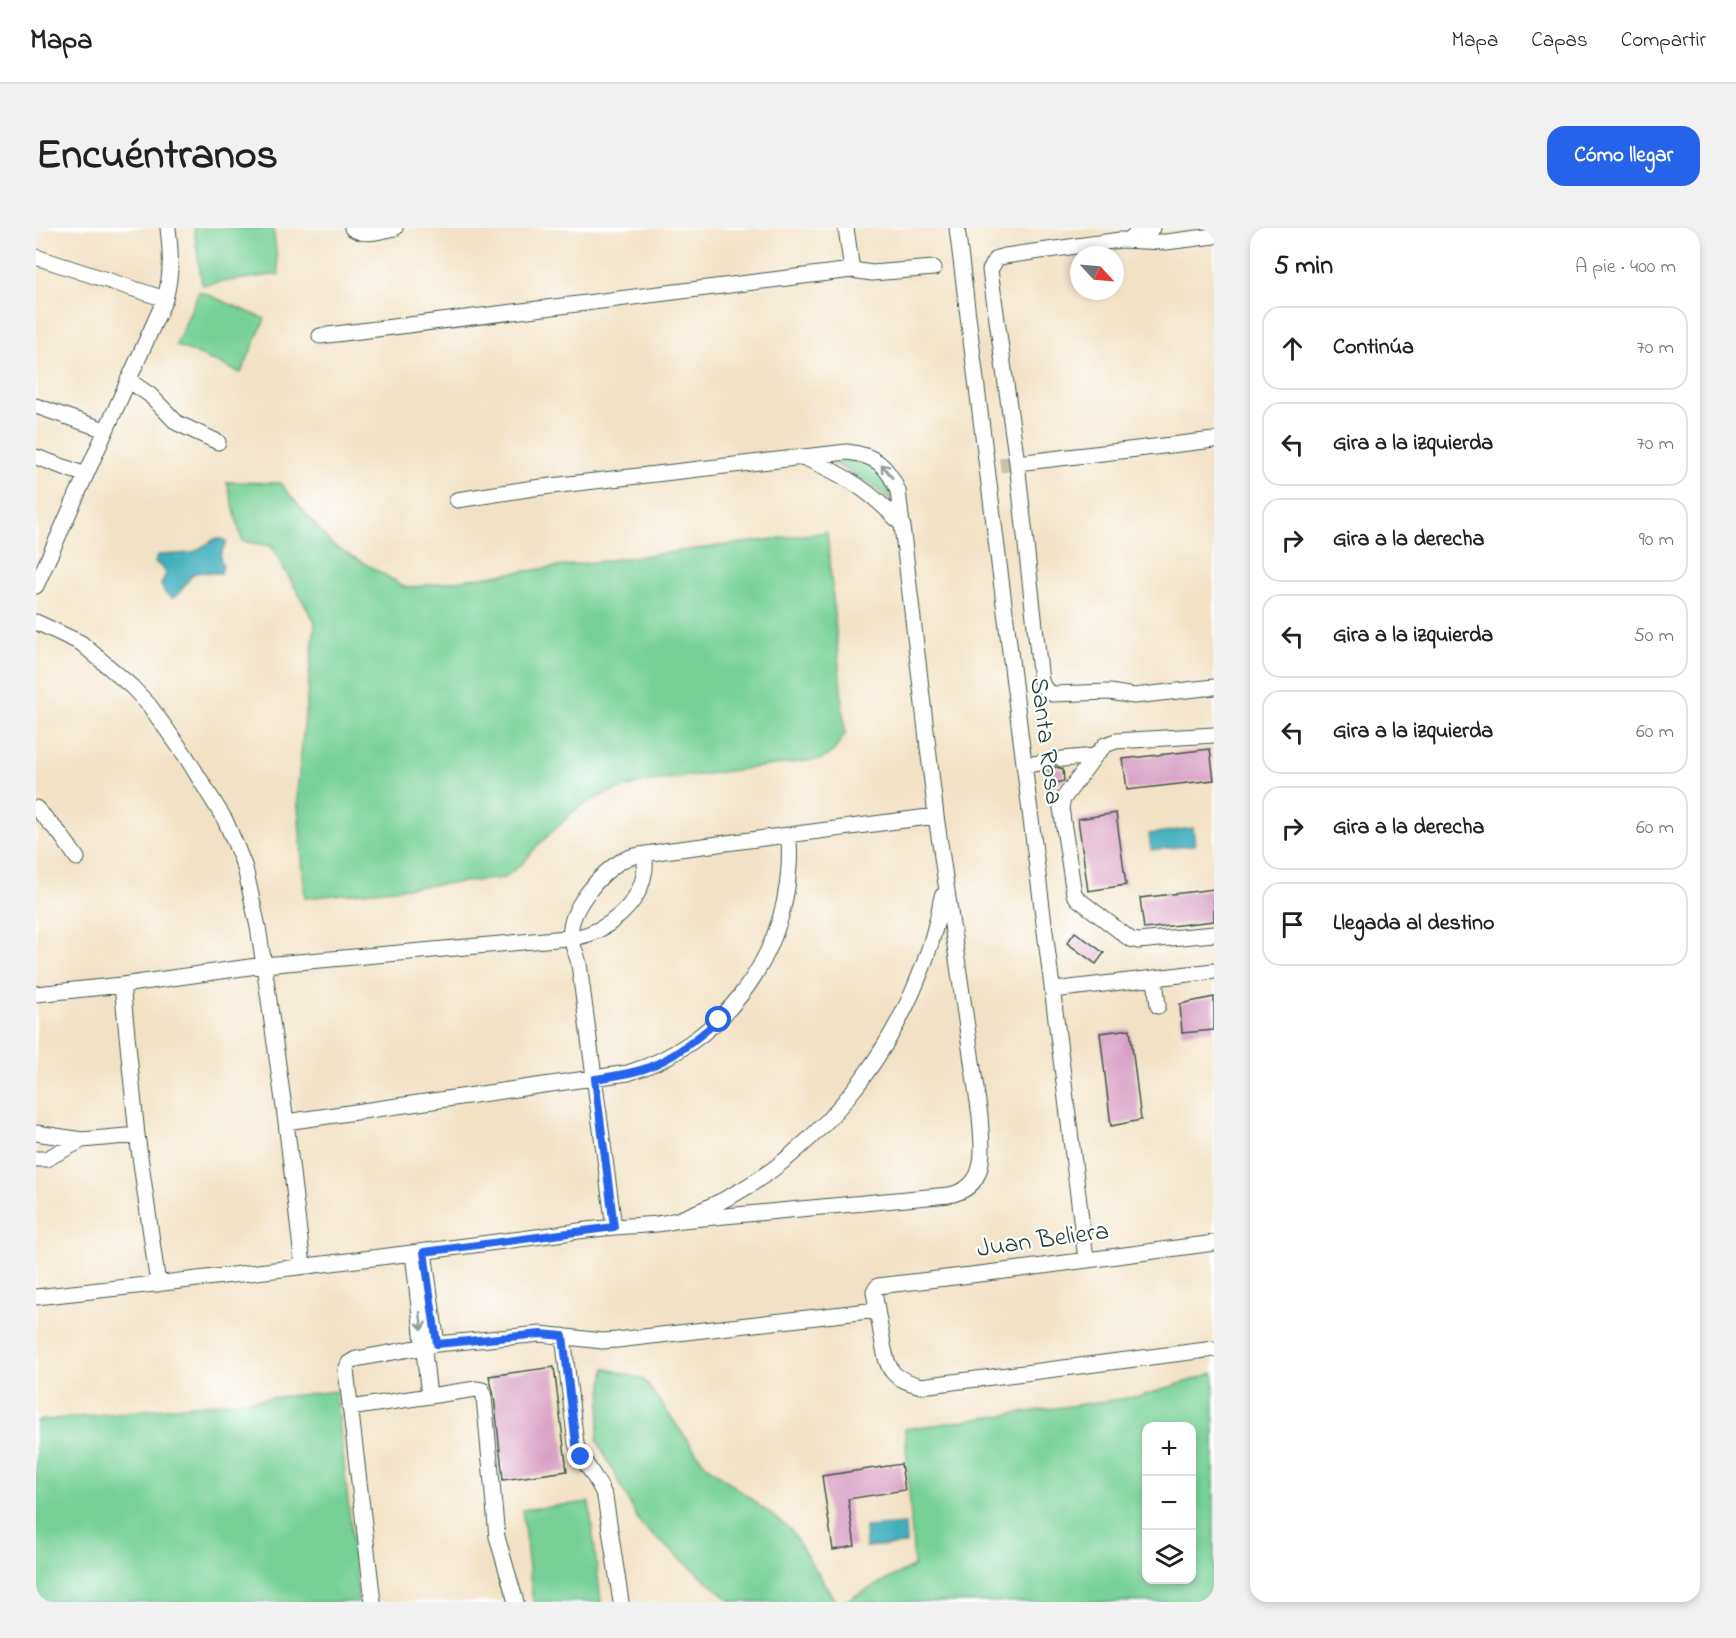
<!DOCTYPE html>
<html lang="es">
<meta charset="utf-8">
<style>
:root{--surface:#fff;--page:#f2f2f2;--text:#202124;--muted:#757577;--line:#e0e0e0;--accent:#2563eb}
body{margin:0;font-family:"Indie Flower",sans-serif;background:var(--page);color:var(--text)}
.controls{position:absolute;right:18px;bottom:18px;display:grid;overflow:hidden;border-radius:12px;box-shadow:0 3px 9px #0003}
.controls button{width:54px;height:54px;display:grid;place-items:center;padding:0;border:0;border-bottom:2px solid var(--line);background:var(--surface);color:var(--text);font:30px sans-serif}
.compass{position:absolute;left:1034px;top:18px;width:54px;height:54px;border-radius:50%;background:var(--surface);box-shadow:0 3px 9px #0003;rotate:116deg}
.stop{position:absolute;width:18px;height:18px;margin:-14px;border:4px solid #2563eb;border-radius:50%;background:#fff}
.stop.end{background:#2563eb;border-color:#fff;box-shadow:0 2px 6px #0008}
.list{margin:0;padding:0;list-style:none}
h2{display:flex;justify-content:space-between;align-items:center;height:78px;margin:0;padding:0 24px;font-size:26px}
h2 small{font-size:20px;font-weight:400;color:var(--muted)}
.list li{display:grid;grid-template-columns:39px 1fr auto;gap:18px;align-items:center;box-sizing:border-box;height:84px;margin:0 12px 12px;padding:0 12px;border:2px solid var(--line);border-radius:18px}
.list b{display:block;font-size:22px;white-space:nowrap}
.list em{font-size:20px;font-style:normal;color:var(--muted)}
.icon{flex:none;width:33px;height:33px;fill:none;stroke:currentColor;stroke-width:2;stroke-linecap:round;stroke-linejoin:round}
.map{position:relative;flex:none;width:1178px;height:1374px;overflow:hidden;border-radius:18px}
header{display:flex;align-items:center;gap:36px;box-sizing:border-box;height:84px;padding:0 30px;background:var(--surface);border-bottom:2px solid var(--line)}
header strong{font-size:28px}
nav{display:flex;gap:33px;margin-inline-start:auto;font-size:21px}
.intro{display:flex;align-items:center;justify-content:space-between;box-sizing:border-box;height:144px;padding:0 36px}
h1{margin:0;font-size:42px}
.button{padding:15px 27px;border-radius:18px;background:var(--accent);color:#fff;font-size:21px;font-weight:700}
main{display:flex;gap:36px;padding:0 36px}
aside{flex:1;background:var(--surface);border-radius:18px;box-shadow:0 3px 9px #0003}
.map>svg:first-child{display:block}
.green{fill:#76d097;stroke:#4a8666;stroke-width:1.5;fill-rule:evenodd}
.water{fill:#40afbd;stroke:#307678;stroke-width:1.5}
.building{fill:#d89fc3}
.lines{fill:none;stroke-linecap:round;stroke-linejoin:round}
.minor-tunnel{stroke:#c8c1a8;stroke-width:15;stroke-dasharray:15 8;stroke-linecap:butt}
.minor-casing{stroke:#3f564a;stroke-width:17}
.minor{stroke:#fff;stroke-width:15}
.oneway{stroke:#8f9e9a}
.route{stroke:#2563eb;stroke-width:8}
.labels{text-anchor:middle;dominant-baseline:central;stroke-width:4.5;stroke-linejoin:round;paint-order:stroke}
.street-label{font-size:26px;fill:#1f3d34;stroke:#fff}
</style>
<header>
<strong>Mapa</strong>
<nav><a>Mapa</a><a>Capas</a><a>Compartir</a></nav>
</header>
<div class="intro"><h1>Encuéntranos</h1><a class="button">Cómo llegar</a></div>
<main>
<div class="map">
<svg width="1178" height="1374" viewBox="0 0 1178 1374">
<rect width="100%" height="100%" fill="#fff"/>
<filter id="ink" filterUnits="userSpaceOnUse"><feTurbulence type="fractalNoise" baseFrequency=".0167" numOctaves="2"/><feDisplacementMap in="SourceGraphic" scale="12" xChannelSelector="R" yChannelSelector="G"/><feConvolveMatrix kernelMatrix="1 2 1 2 8 2 1 2 1" color-interpolation-filters="sRGB"/></filter>
<filter id="wash" filterUnits="userSpaceOnUse"><feTurbulence type="fractalNoise" baseFrequency=".008" numOctaves="4" result="noise"/><feDisplacementMap in="SourceGraphic" scale="24" xChannelSelector="R" yChannelSelector="G"/><feGaussianBlur stdDeviation="1.35" result="paint"/><feColorMatrix in="noise" values="0 0 0 0 0 0 0 0 0 0 0 0 0 0 0 0 0 1.4 0 .05"/><feComposite in="paint" operator="in"/></filter>
<g filter="url(#wash)">
<rect width="100%" height="100%" fill="#f2e2c5"/>
<path class="green" d="M158,0H237L243,46L166,57Z
M163,63L229,91L205,145L140,117Z
M817,232C847,238 848,248 856,274C837,257 817,244 794,234Z
M191,254L244,255L295,316L371,360L466,346L791,304L809,505C803,517 798,525 786,531L609,554L571,565L543,579L500,619L488,634L468,650L269,670L261,564L279,394L235,318L206,313Z
M569,1140L608,1152L668,1235L754,1301L800,1374H696L605,1297L561,1212Z
M1178,1145V1374H807L878,1338L869,1201L1105,1168ZM1110,1198H1156V1352H1110Z
M300,1163L323,1374H0V1193Z
M553,1274L565,1374H497L486,1282Z"/>
<path class="water" d="M179,311H186L191,314C186,324 181,327 187,338L185,345C177,346 168,343 160,345C149,350 148,365 136,370L129,365L125,357L130,345L126,339L119,335L121,327L156,325Z
M1157,600L1159,617L1115,622L1113,606Z
M869,1296L870,1316L830,1319L829,1299Z"/>
<g id="blocks">
<path class="building" d="M1174,521L1178,552L1091,562L1087,531Z
M1020,539L1027,541L1028,553L1015,556L1013,544Z
M1080,585L1090,657L1052,663L1042,591Z
M1178,661V693L1108,701L1104,670Z
M1039,704L1068,725L1060,736L1031,715Z
M1178,769V802L1146,805L1144,776Z
M1094,801L1105,892L1075,898L1064,805Z
M518,1139L531,1243L467,1252L458,1168L453,1148Z
M865,1236L869,1262L812,1271L819,1318L797,1322L786,1248Z"/>
</g>
</g>
<g filter="url(#ink)">
<use href="#blocks" fill-opacity="0" stroke="#3f564a" stroke-width="1.5"/>
<g class="lines">
<path class="minor-tunnel" d="M964,237L981,235"/>
<g class="minor-casing">
<path id="minor" d="M316,0C329,9 344,3 359,0
M810,0L816,42
M921,0L1050,1031
M1178,8L1130,14L1084,12L969,28L961,30L954,42L981,235L1005,453L1009,461L1016,466L1074,464L1098,468L1178,459
M1093,12L1101,4L1116,0
M0,29L129,71
M284,108L816,42L836,45L898,40
M92,152L114,167L141,195L182,214
M0,178L69,202
M0,229L50,247
M769,230C811,248 836,264 867,298
M981,235L1178,212
M421,272L498,260L811,224C839,227 851,237 862,263L900,588L944,888C946,920 954,959 913,967L636,993
M0,358L129,71C136,45 135,26 132,0
M0,394L45,415L96,459L113,477L149,527L189,592L199,615L209,640L222,699L228,737L250,894L267,1038
M1059,528L1027,571L1025,580L1038,666L1042,671L1094,711L1102,713L1178,706
M1026,531L1059,528L1069,517L1080,513L1178,507
M988,537L1012,534
M0,580L25,607L41,630
M1119,751L1122,778
M86,757L101,907L122,1056
M1017,762L1178,743
M0,766L86,757L228,737L542,709C571,703 603,677 608,646C610,640 609,633 609,627
M250,894L592,845C682,818 748,734 753,639C754,628 753,617 753,607
M0,905L46,912L101,907
M0,931H10L46,912
M578,999L543,736C541,726 536,718 535,709C531,683 565,644 587,632C598,626 615,626 628,623L900,588
M388,1024L401,1116
M377,1025L393,1168
M0,1069C159,1052 318,1033 476,1012C510,1008 544,1002 578,999C597,997 620,998 638,993C648,990 659,985 668,981C789,930 885,795 906,668
M841,1082C843,1093 845,1104 847,1116C852,1144 856,1150 885,1158L1178,1121
M527,1108L540,1216C547,1236 562,1250 569,1269L585,1374
M314,1180L440,1161L446,1162L448,1169L461,1309L480,1374
M337,1374L310,1142L313,1135L320,1131L401,1116L505,1106L566,1113L581,1112L841,1082L838,1063L842,1058L977,1042L1178,1015"/>
</g>
<use href="#minor" class="minor"/>
</g>
<defs><path id="oneway-shaft" d="M-6 0H5M1.5-3L5.5 0L1.5 3" fill="none" stroke-width="1.6" stroke-linecap="round" stroke-linejoin="round" transform="scale(1.5)"/></defs>
<g class="oneway">
<use href="#oneway-shaft" transform="translate(851 243) rotate(-129)"/>
<use href="#oneway-shaft" transform="translate(385 1093) rotate(83)"/>
</g>
</g>
<g class="lines" filter="url(#ink)">
<path class="route" d="M545,1229L540,1216L527,1108L505,1106L401,1116L388,1024L578,999L559,851C577,848 596,846 613,839C640,829 661,810 683,792"/>
</g>
<g class="labels">
<g class="street-label">
<text transform="translate(1009 513) rotate(83)">Santa Rosa</text>
<text transform="translate(1007 1013) rotate(-8)">Juan Beliera</text>
</g>
</g>
</svg>
<div class="controls">
<button>+</button>
<button>−</button>
<button><svg class="icon" aria-label="layers" viewBox="0 0 24 24"><path d="M12 4l9 5-9 5-9-5zM3 14l9 5 9-5"/></svg></button>
</div>
<svg class="compass" viewBox="-18 -18 36 36"><path d="M0-13l5 13h-10z" fill="#e53935"/><path d="M0 13l5-13h-10z" fill="#757577"/></svg>
<div class="stop" style="left:683px;top:792px"></div>
<div class="stop end" style="left:545px;top:1229px"></div>
</div>
<aside>
<h2>5 min<small>A pie · 400 m</small></h2>
<ul class="list">
<li><svg class="icon" aria-label="ahead" viewBox="0 0 24 24"><path d="M12 20V5M6 11l6-6 6 6"/></svg><div><b>Continúa</b></div><em>70 m</em></li>
<li><svg class="icon" aria-label="left" viewBox="0 0 24 24"><path d="M17 20v-9H6M10 6l-5 5 5 5"/></svg><div><b>Gira a la izquierda</b></div><em>70 m</em></li>
<li><svg class="icon" aria-label="right" viewBox="0 0 24 24"><path d="M7 20v-9h11M14 6l5 5-5 5"/></svg><div><b>Gira a la derecha</b></div><em>90 m</em></li>
<li><svg class="icon" aria-label="left" viewBox="0 0 24 24"><path d="M17 20v-9H6M10 6l-5 5 5 5"/></svg><div><b>Gira a la izquierda</b></div><em>50 m</em></li>
<li><svg class="icon" aria-label="left" viewBox="0 0 24 24"><path d="M17 20v-9H6M10 6l-5 5 5 5"/></svg><div><b>Gira a la izquierda</b></div><em>60 m</em></li>
<li><svg class="icon" aria-label="right" viewBox="0 0 24 24"><path d="M7 20v-9h11M14 6l5 5-5 5"/></svg><div><b>Gira a la derecha</b></div><em>60 m</em></li>
<li><svg class="icon" aria-label="arrive" viewBox="0 0 24 24"><path d="M6 21V4h12l-3 4 3 4H6"/></svg><div><b>Llegada al destino</b></div></li>
</ul>
</aside>
</main>
